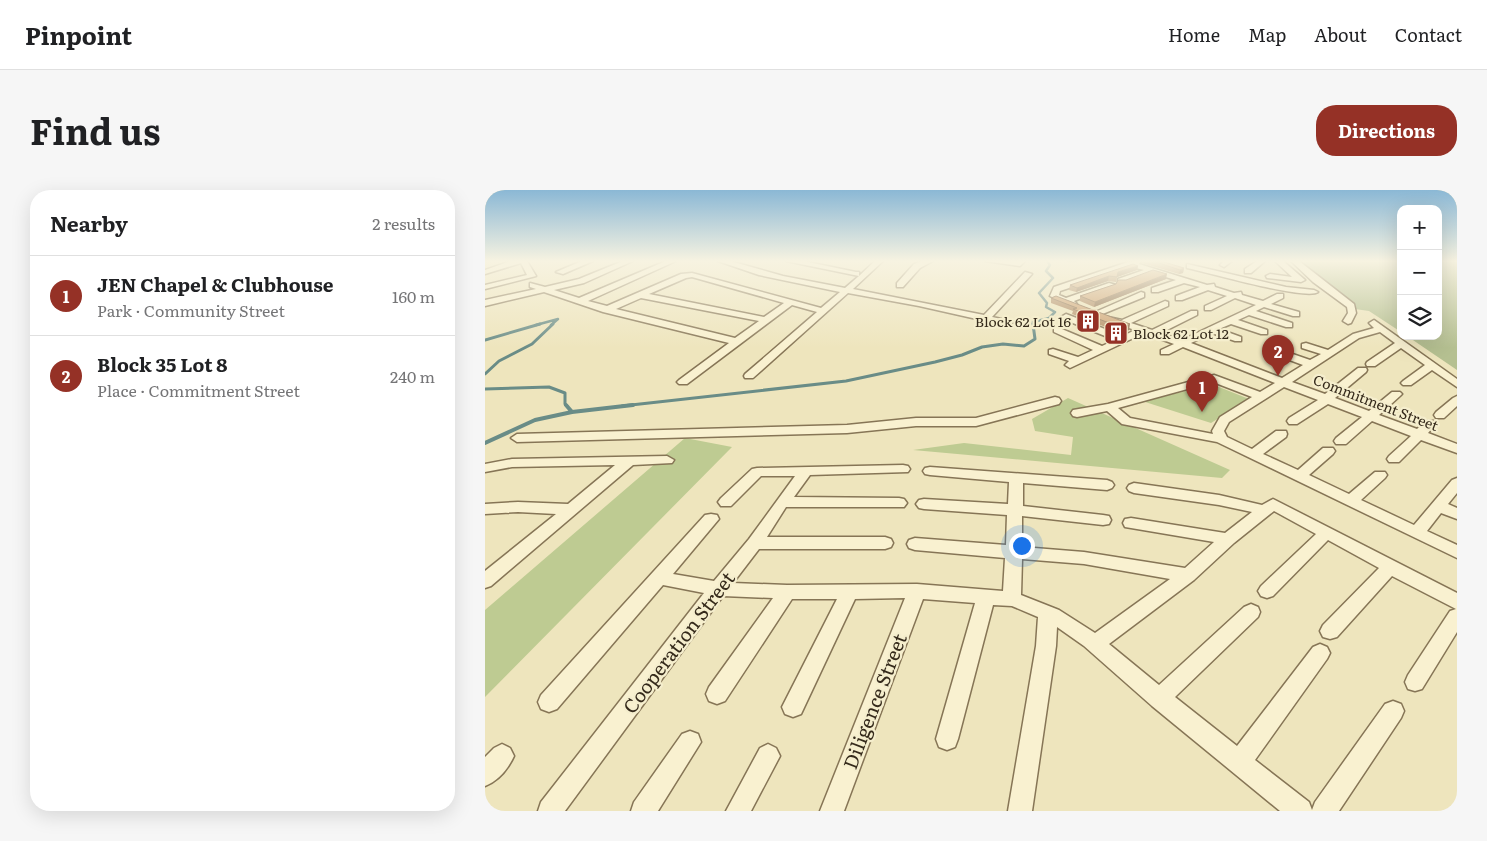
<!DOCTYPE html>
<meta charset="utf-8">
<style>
:root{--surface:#fff;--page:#f6f6f6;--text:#202124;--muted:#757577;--line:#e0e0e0;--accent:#953126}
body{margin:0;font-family:Literata,serif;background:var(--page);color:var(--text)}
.controls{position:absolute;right:15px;top:15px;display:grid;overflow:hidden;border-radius:10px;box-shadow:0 5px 20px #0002}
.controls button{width:45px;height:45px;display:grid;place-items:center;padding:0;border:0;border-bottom:1px solid var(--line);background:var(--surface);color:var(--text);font:25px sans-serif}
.you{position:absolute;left:536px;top:355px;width:18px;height:18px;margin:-12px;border:4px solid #fff;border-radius:50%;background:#1a73e8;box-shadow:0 0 0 8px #1a73e833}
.badge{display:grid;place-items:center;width:32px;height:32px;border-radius:50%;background:var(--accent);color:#fff;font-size:16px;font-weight:700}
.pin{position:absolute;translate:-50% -41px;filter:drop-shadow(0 1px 2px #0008)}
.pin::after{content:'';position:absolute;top:26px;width:18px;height:15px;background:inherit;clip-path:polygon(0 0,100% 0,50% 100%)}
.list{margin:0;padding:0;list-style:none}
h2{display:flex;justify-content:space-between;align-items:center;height:65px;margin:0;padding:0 20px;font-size:21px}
h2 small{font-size:16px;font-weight:400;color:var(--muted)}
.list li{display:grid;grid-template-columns:32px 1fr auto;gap:15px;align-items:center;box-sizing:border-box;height:80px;padding:0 20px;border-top:1px solid var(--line)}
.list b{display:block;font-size:19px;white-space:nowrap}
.list p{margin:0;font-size:16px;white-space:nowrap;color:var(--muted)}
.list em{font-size:16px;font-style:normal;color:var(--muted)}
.icon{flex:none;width:28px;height:28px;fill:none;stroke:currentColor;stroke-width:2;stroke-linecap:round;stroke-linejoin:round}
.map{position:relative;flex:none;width:972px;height:621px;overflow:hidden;border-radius:20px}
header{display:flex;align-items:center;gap:30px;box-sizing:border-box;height:70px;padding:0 25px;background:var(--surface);border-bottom:1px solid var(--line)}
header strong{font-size:24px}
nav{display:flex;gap:28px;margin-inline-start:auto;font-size:18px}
.intro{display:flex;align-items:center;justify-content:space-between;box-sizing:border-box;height:120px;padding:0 30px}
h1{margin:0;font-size:35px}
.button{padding:12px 22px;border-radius:20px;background:var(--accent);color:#fff;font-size:18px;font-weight:700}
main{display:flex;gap:30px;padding:0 30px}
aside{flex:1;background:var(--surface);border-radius:20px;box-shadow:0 5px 20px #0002}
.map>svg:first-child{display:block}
.green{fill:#becb92}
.cemetery{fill:#b5c091}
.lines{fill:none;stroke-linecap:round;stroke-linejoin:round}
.stream-far2{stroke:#698c87;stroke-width:2.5}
.stream-far1{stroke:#698c87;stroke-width:3}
.stream{stroke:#698c87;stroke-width:4}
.minor-casing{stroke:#867556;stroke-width:3}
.minor{fill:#f9f1d0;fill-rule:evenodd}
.wall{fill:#b08b63}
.shaded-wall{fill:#907150}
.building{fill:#cda273;stroke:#907150}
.labels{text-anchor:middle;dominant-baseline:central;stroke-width:4.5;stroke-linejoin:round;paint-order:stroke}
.far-poi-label{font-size:14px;fill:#352a1b;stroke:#f5eecd;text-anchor:end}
.far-street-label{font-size:14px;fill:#352a1b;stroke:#f5eecd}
.near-street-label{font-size:19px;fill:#352a1b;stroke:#f5eecd}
</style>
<header>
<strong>Pinpoint</strong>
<nav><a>Home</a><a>Map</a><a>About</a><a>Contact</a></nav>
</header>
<div class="intro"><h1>Find us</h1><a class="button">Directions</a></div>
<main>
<aside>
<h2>Nearby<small>2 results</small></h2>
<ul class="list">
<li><span class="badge">1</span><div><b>JEN Chapel &amp; Clubhouse</b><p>Park · Community Street</p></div><em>160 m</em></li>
<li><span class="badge">2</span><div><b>Block 35 Lot 8</b><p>Place · Commitment Street</p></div><em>240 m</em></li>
</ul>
</aside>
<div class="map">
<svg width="972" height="621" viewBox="0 0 972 621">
<rect width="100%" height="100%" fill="#eee5bd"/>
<path class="green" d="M729,195L764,209L726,233L657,211Z
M583,208L745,280L737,288L428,260L479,253L586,265L588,247L550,241L547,229Z
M200,248L247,257L0,507V420Z"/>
<path class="cemetery" d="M811,71H916V142L884,121L863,118Z
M953,71H972V180L922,146H953Z"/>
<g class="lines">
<path class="stream-far2" d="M583,71H591
M51,135L73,129L66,135
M548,135V132L564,128L570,122L561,117L562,113L554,103L568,88L561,81L565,75L562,71"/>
<path class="stream-far1" d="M0,150L55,134
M0,184L14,171L47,154L68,134
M0,199L64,197L80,203V214L82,216
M137,216L361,191L450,172L477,165L497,157L518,154L539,156L550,149L548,134"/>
<path class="stream" d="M81,215L87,222
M0,253L50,230L87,222L148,215"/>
<g class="minor-casing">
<path id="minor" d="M26,71H42L51,86L0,99V95L42,85L36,73L0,84V80Z
M97,71H108L78,84L71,82Z
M138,71H148L99,93L69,100L94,108L181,71H191L103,111L122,116L196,84L207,83L336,118L355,102L274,85L233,71H245L298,86L360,98L374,86L301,71H318L371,82H374V86L390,71H398L368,99L499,125L540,82L547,84L507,127L526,131L528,133L523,136L434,116L363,103L268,188H260L259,186L260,184L332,122L307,115L202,194H194L192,192L194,190L244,153L118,122L59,102L0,116V110L51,99L45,97V93L60,97L94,89ZM207,87L299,113L279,127L164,104L201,88ZM156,108L274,131L250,148L131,119Z
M437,71H448L435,78L418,97H412V93L429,74Z
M500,71H540L535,76Z
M656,71L654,74L722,95L729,94L730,97L749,103L756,102L757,105L778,111L792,104H798V108L786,114L814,122V126H808L779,117L771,121L807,133V137H801L764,125L753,130L782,140V144H776L746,134L734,139L756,147V151H750L727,143L706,153L797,188L818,175L791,165L790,163L791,161H799L825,170L836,164L817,158V154L821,153L843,160L868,144L889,138L884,133L889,130L972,189V197L947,180L926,195H918L916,193L918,191L940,175L916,158L890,176H882L881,174L882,172L910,153L895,142L874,148L807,192L840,204L873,178H881L882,180L881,182L850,208L884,221L907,202H915L917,204L915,206L894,225L932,239L941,231H949L951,234L943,243L972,254V263L936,250L914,272H904L902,269L904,266L926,246L887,231L861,254H851L849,251L851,248L877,227L843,214L812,234H804L802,231L804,228L833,210L799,197L744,232L739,241L742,247L767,259L791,241H801L802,244L801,247L778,264L813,280L838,258H848L850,261L848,264L824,285L864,304L890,282H900L902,285L900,288L876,310L929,335L967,290L972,288V303L963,314L972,318V329L956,323L942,341L972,355V368L732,252L637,234L622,221L592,227L588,226L586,223L588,220L623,214L729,185L775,202L790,193L698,157L684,164H676V160L689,154L659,143L585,178L580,175L584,171L564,164V160L568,159L593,167L608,160L569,142V138L572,137L617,156L630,150L578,129L576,127L581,124L638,146L650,140L623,131V127L637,130L680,111L683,112V116L646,133L667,140L706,121H712V125L676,143L697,150L771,115L750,108L726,120H720V116L742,106L723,100L697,110H691V106L715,97L699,93L673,102H667V98L691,90L667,83L639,93H633V89L659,80L647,77L575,101L574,105L581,108L624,93L631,95L589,111L592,114L591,116H585L565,106L569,97L643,72ZM728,192L767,207L735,227L727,241L728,244L645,228L633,218Z
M739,71H747L739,77L735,75Z
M772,71H780L766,83H760V79Z
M790,71H798L820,90L816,92L782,88L781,86L785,84L807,87Z
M806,71H814L869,114L871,123L866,133L863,134L858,131L863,123L862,117L828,92Z
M702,74L801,97L829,100L833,102C822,111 722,82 702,78Z
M656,102L659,103V107L615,125L612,126L608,123Z
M972,206V216L959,228H951L949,225L951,222L968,208Z
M570,207L574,208L576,211L574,214L491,236H431L362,243L32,252L26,248L32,244L362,235L431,228H491Z
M182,266L189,270L187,273L148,275L6,396L0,398V381L71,324L33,322L0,324V314L33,312L83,314L130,275L27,277L0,282V274L27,269Z
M418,275L423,276L425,279L423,282L325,285L309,307L414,308L419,309L422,313L419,317H301L282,347H400L406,349L408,353L406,357L400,359H274L248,393L302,395L432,394L518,401L520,368L430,360L424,358L422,354L424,350L430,348L521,355L522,325L439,319L434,318L431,314L434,310L439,309L523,314L524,292L445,285L440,284L438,281L440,278L445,277L622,290L627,292L629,295L627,298L622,300L538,293V316L618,325L624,326L626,330L624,334L618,335L537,326V357L599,362L700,378L729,352L646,338L640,337L638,333L640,329L646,328L740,343L767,322L734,315L649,303L644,301L642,298L644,295L649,293L734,305L777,315L788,309L972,403V442L937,499L930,501L923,499L920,492L923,485L965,421L971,419L907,386L852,447L845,449L838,447L835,441L838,435L894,378L843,350L788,406L782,408L776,406L773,401L776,396L831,344L789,321L749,353L709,390L624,454L674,495L759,417L766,414L773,417L775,422L773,427L690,507L752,556L828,457L835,454L842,457L845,463L842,469L770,570L824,612L827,620L830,612L900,514L908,511L916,514L919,521L916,528L854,621H795L667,516L599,456L572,437L571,456L547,621H523L551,456L553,427L527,416L508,415L473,549L470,557L462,560L454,557L451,549L490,413L438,409L359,621H335L420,408L370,409L316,524L308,527L300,524L297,517L352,409H307L240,511L232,514L224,511L221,504L224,497L288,408L238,406L80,621H53L56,612L219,403L178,395L72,519L64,522L56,519L53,512L56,505L220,325L226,324L232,325L234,329L188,384L229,391L264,349L310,286H276L246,316H236L233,312L236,308L267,279L272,278ZM537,369L599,374L685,389L610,443L574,420L536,405Z
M205,541L213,544L216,552L173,621H146L149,612L197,544Z
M17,554L25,558L29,566C23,579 13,591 0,596V567L9,558Z
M283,554L291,558L295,566L266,621H241L275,558Z"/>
</g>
<use href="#minor" class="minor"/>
</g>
<path class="wall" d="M657,71H675L699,78L698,83L694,84L657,73Z
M653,76L652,80L632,87L631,92L623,91L591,102L584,100L585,95Z
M681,89L609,117L595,111V106L631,94L641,90Z
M571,106L644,140L636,143L587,124L588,121L566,113V108Z"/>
<path class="shaded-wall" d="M653,76L652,80L632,87L631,92L633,82Z
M699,78L698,83L694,84L695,80Z
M682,84L681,89L609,117L610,112Z
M624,86L623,91L591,102L592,98Z
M645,134L644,140L636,143L637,138Z"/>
<path class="building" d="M668,71L679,72L699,78L695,80Z
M648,74L653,76L633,82L632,87L624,86L592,98L585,95Z
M668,80L682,84L610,112L595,106L631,94L633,90H641Z
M571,106L645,134L637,138L588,119L592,118L566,108Z"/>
<linearGradient id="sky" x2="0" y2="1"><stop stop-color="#8bb8d5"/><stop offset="0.45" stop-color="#f7f3e1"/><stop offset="1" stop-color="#f7f3e1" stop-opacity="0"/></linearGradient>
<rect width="972" height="158" fill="url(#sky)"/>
<defs>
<g id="building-square" transform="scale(1.25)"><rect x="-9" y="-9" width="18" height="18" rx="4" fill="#953126" stroke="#f5eecd"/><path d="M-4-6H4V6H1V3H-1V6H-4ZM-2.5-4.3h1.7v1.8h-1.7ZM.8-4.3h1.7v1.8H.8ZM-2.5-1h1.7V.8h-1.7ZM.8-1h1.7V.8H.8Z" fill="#fff"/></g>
</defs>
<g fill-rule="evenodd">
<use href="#building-square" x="603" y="131"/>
<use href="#building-square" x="631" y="143"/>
</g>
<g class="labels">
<g class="far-poi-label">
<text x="586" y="131">Block 62 Lot 16</text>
<text x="648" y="143" text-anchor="start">Block 62 Lot 12</text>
</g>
<g class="far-street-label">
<text transform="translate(891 212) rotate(21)">Commitment Street</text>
</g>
<g class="near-street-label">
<text transform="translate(193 452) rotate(-53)">Cooperation Street</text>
<text transform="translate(389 511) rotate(-69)">Diligence Street</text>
</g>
</g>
</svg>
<div class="controls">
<button>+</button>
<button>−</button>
<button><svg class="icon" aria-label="layers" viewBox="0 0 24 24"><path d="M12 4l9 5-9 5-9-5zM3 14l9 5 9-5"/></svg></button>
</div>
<div class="you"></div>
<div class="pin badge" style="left:717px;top:222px">1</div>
<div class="pin badge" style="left:793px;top:186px">2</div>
</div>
</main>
